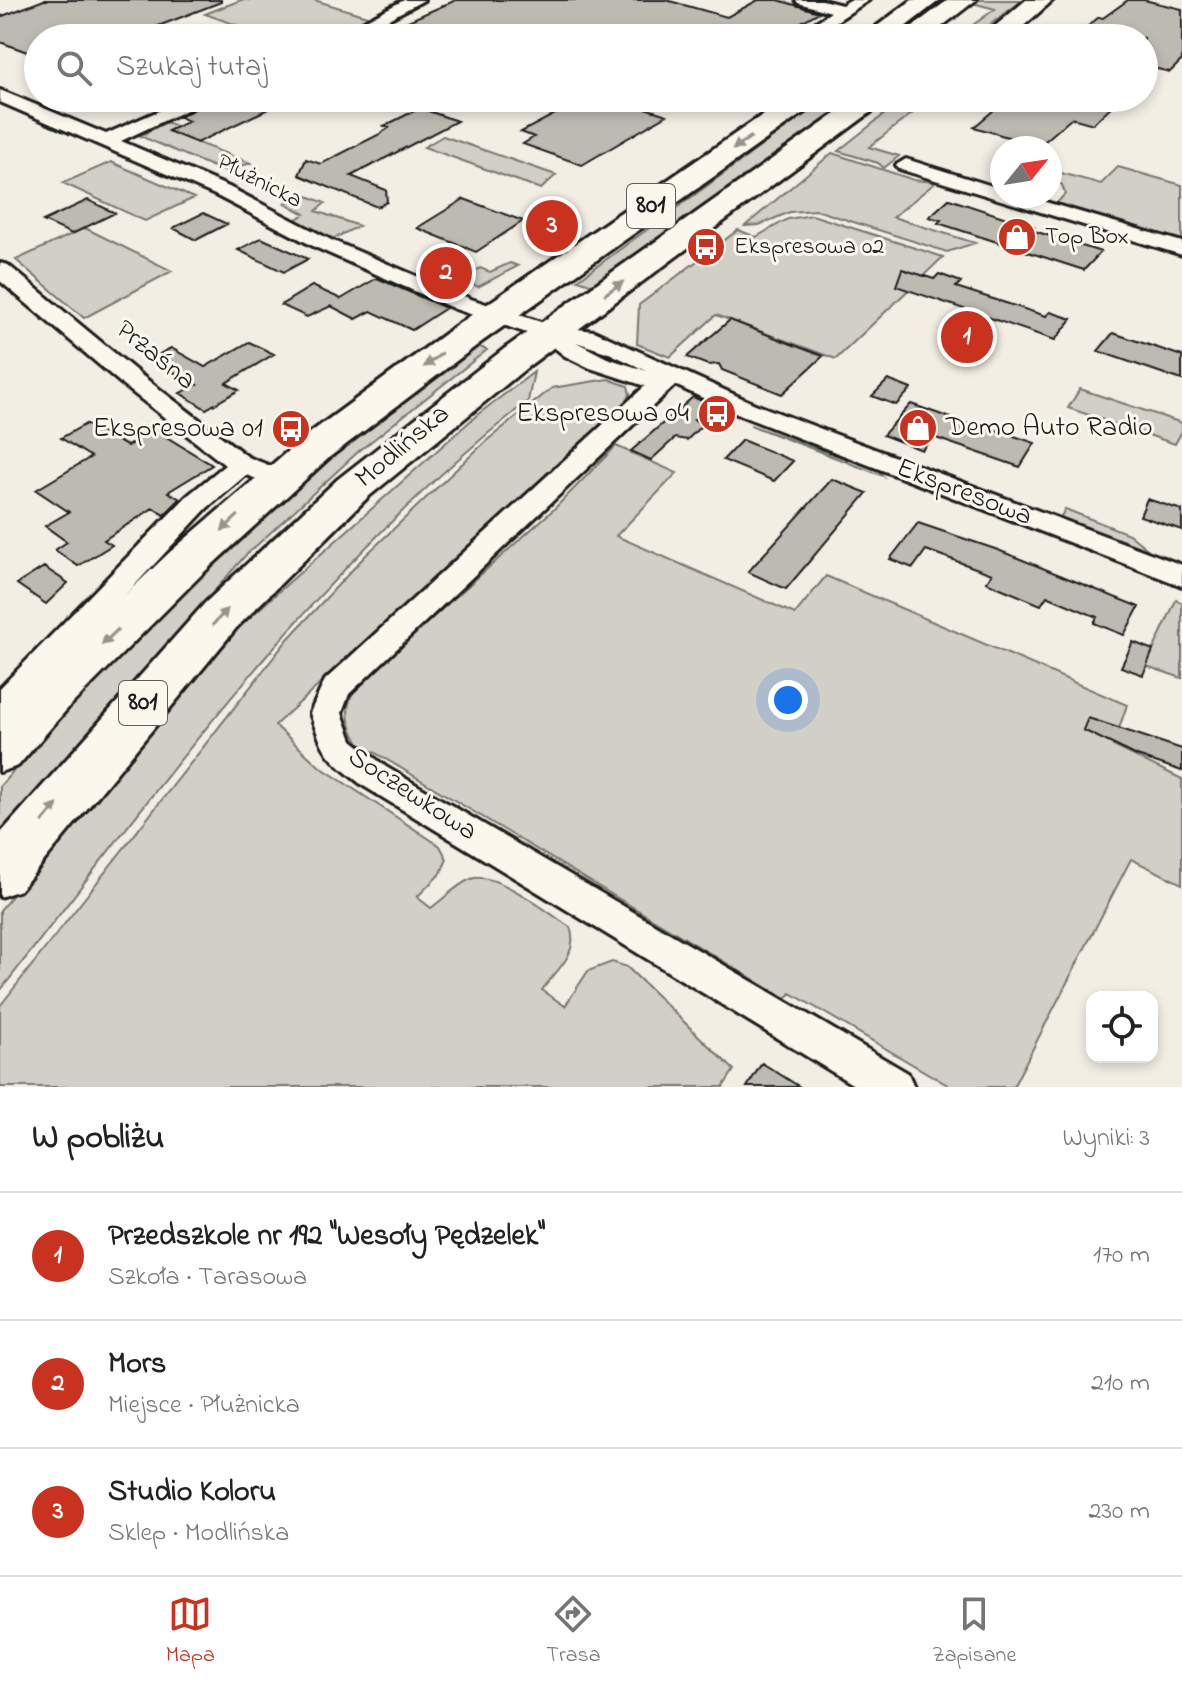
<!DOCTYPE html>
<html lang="pl">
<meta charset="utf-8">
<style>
:root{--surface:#fff;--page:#f2f2f2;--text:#222;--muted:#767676;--line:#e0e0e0;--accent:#c8321e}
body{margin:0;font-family:"Indie Flower",sans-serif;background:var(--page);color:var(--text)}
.controls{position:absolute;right:24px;bottom:24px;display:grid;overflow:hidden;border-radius:16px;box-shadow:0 4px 12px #0003}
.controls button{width:72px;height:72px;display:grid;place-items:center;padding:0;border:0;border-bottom:2px solid var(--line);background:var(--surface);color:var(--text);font:40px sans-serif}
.compass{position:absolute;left:990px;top:136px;width:72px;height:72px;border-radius:50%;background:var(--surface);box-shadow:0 4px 12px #0003;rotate:60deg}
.you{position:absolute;left:788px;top:700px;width:28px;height:28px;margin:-20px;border:6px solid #fff;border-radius:50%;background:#1a73e8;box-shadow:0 0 0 12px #1a73e833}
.badge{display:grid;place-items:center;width:52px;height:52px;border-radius:50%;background:var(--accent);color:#fff;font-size:26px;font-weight:700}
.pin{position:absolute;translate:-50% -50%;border:4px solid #fff;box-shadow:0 2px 8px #0006}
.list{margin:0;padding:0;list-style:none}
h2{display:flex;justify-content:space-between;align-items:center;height:104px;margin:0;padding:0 32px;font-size:34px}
h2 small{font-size:26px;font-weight:400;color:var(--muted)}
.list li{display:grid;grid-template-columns:52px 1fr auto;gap:24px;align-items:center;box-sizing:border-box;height:128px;padding:0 32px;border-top:2px solid var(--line)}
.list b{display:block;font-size:30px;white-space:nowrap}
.list p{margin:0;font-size:26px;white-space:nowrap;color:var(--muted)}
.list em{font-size:26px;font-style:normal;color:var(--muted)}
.icon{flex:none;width:44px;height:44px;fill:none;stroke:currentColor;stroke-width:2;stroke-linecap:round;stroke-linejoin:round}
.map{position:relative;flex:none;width:1182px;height:1087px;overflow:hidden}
.search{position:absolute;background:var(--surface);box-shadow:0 4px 12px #0003;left:24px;right:24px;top:24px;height:88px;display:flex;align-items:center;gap:20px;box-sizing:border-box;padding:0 28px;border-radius:44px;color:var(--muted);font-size:30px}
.sheet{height:488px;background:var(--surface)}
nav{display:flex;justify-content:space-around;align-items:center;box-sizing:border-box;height:112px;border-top:2px solid var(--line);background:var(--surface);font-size:22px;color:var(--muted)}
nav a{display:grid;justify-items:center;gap:4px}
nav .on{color:var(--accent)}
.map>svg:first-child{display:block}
.green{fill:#d2cfc6;stroke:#777671;stroke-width:2}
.building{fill:#bdbab1;stroke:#1c1c1c;stroke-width:2}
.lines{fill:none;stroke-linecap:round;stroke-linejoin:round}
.minor-casing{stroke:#1c1c1c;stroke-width:6}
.primary-casing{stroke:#1c1c1c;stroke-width:6}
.minor{fill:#fbf7ec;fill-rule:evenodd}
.primary{fill:#fbf7ec;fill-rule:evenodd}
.oneway{fill:#97948e}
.labels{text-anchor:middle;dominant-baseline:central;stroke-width:6;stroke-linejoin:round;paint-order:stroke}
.far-street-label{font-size:24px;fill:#1c1c1c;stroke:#fbf7ec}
.far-poi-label{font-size:24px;fill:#1c1c1c;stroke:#fbf7ec;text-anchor:start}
.shield{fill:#fbf7ec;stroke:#5f5e5a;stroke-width:2}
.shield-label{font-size:26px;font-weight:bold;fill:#1c1c1c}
.street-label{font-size:28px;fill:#1c1c1c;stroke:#fbf7ec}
.poi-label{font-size:28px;fill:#1c1c1c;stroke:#fbf7ec;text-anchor:end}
</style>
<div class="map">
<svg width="1182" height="1087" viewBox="0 0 1182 1087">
<rect width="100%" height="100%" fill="#f2eee4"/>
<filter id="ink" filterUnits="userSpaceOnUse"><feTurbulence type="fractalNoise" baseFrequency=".0125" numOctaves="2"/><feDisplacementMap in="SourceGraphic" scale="16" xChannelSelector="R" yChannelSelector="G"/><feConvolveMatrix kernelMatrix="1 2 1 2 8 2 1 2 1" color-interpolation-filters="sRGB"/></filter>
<g filter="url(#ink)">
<path class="green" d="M241,0H314L370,17L325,38H258L265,35L205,14Z
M961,0H1023L972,38H955L995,9Z
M827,98H856L593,285L578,280Z
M905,98H932L869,147L899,156L884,168L878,163L838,151Z
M166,122L178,127L169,132L251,163L223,171L140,136Z
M443,136L556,175L541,189L424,147Z
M832,153L914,180L936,182L893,217L975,243L947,252L816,210L790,212L759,225L745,226Z
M111,162L194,198L145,221L63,183Z
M1118,167L1182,185V240L1056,204L1065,194L1062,185L1050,177V170L1101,184Z
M305,195L325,203L316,211L359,226L331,240L291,222L305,214L285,203Z
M812,215L943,257L836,359L716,315L670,357L637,344L639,305L738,230L756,237L788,219Z
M85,228L172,271L84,318L16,260Z
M510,263L518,266L478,287L462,280L480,268L490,272Z
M473,344L487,350L359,451L244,557L0,838V786L114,659L199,574L358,430Z
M534,372L528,401C318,565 163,783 0,991V910L230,635L477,415Z
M608,379L628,386L630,394L625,407L275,725L319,766L440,846L447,859L441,873L417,897L431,908C444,899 456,885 471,879C495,870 549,913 570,927C580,954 556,970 542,990L565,1006L588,971L612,962L627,967L734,1070L723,1087H0V1006L288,639L365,556L485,442L552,388Z
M1080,389L1182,423V431L1175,444L1068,408Z
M750,425L878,470L883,476Z
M616,446L677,473L616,536L795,614L826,576L1127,705L1113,746L1182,779V884L1131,859L1013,1087H951L791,993L786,999L359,743C346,722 344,707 356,686L554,509Z
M1065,509L1129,534L1157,557L1059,520Z
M1176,600L1182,603V678L1146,666Z"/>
<path class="building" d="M44,0H221V2L127,38H38V56L0,42V17Z
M456,0H666L727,17L758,0H778L819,12L773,38H444L401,24Z
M1128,0H1144L1182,9V60L1170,72L1144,66V38H1074L1099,17L1103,18Z
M215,98H291L197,143L168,131L189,121L179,117Z
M585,98H614L667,115L582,165L523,144L534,137L521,132Z
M1008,98H1120L1093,124L1072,118L1044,142L1033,139L1028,143L974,127Z
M420,108L457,121L351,176L386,190L387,202L377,207L299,175L306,159L321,164L378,135L389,128L384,126Z
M464,199L523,221L476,252L417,228Z
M949,199L1034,227L1031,230L1101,252L1084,270L938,223L941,220L929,217Z
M88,200L115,213L72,234L43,221Z
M203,213L227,224L196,240L173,228Z
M261,238L308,259L284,272L238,250Z
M450,258L474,268L446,285L423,275Z
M902,269L934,279L939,274L961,282L956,287L1046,316L1050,312L1072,319L1055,340L896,286Z
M377,278L446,308L412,330L371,311L356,319L331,306L307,317L281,305L312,286L341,299Z
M730,320L799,347L823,356L782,394L722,370L719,364L708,365L687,357Z
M1113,333L1182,356V380L1098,351Z
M249,342L274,354L226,383L239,390L206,409L180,393L197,385L150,359L171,348L205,367Z
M888,380L911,389L896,405L872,396Z
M693,397L711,405L694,420L703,424L687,440L675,438L651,460L631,451Z
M911,404L976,427L978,424L1035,443L1020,467L933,437L922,450L883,435Z
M86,424L127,446L155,430L212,465L168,492L180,499L164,515L153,508L104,540L112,545L78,566L55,550L67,542L45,526L69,512L36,490L91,457L61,438Z
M742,440L793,461L774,481L723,460Z
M832,479L867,493L786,589L748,572Z
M1147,499L1182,510V530L1140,516Z
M918,523L998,550L1139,607L1124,635L1094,623L1097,617L1047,596L1041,605L986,582L992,574L926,550L913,568L890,559Z
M44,567L68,583L46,604L17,584Z
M1133,642L1153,650L1143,675L1121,667Z
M1088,718L1182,749V771L1137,756L1083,730Z
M762,1063L800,1087H747Z"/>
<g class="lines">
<g class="minor-casing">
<path id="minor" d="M404,0H424L353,38H332Z
M796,0H822L842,5L850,0H869L811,38H792L831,12L798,3Z
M0,90L106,134L188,98H212L121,141L229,187L331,240L471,299L553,326L594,331L755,404L1182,565V586L737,414L675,385L349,694L342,713L352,740L386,767L908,1073L914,1087H857L362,785C327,757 325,756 310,713L325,680L645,386L590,368L565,356L542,338L455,309L317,248L215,195L0,102ZM576,342L609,353L647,371L607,358Z
M906,159L1002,189V196H1025L1182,242V255L899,169L896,165Z
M0,263L8,265L141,375L248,457L288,473L292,479L288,485L279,487L246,475L207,508L11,717L0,720V688L187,496L225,465L123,385L0,281Z"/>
</g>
<g class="primary-casing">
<path id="primary" d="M912,0H940L891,38H861Z
M948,0H976L927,38H897Z
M1026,0H1053L1010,38H981Z
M787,98H820L816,104L480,343L331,456L202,574L68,708L18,766L0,772V718L34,682L170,552L303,438L454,327Z
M858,98H890L530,365L368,497L237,627L20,890L0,897V834L205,603L338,479L504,349Z"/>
</g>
<use href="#minor" class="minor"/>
<use href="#primary" class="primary"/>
</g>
<defs><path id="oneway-solid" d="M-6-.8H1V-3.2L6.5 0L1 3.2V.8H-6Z" transform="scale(2)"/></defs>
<g class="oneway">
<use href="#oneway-solid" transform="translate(742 143) rotate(145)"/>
<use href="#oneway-solid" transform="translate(614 288) rotate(-35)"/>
<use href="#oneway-solid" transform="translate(433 360) rotate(143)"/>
<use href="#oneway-solid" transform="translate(230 523) rotate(137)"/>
<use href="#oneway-solid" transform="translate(220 617) rotate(-47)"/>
<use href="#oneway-solid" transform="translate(110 637) rotate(136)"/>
<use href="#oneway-solid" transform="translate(50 813) rotate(-50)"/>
</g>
</g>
<defs>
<g id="shop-disc" transform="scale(2)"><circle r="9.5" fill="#c8321e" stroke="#fbf7ec"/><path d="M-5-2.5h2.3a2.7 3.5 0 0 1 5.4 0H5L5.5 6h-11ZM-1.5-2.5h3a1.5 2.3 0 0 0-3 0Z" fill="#fff"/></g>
<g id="bus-disc" transform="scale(2)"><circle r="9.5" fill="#c8321e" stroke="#fbf7ec"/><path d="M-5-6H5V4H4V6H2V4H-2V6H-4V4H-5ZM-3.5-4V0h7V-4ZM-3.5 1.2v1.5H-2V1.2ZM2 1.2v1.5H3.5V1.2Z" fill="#fff"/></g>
</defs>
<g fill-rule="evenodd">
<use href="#shop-disc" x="1017" y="237"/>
<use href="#bus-disc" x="706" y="247"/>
<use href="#bus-disc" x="717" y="414"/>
<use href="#shop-disc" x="918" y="428"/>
<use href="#bus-disc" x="291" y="429"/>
</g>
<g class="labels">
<g class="far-street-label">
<text transform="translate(259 182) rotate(27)">Płużnicka</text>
</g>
<g class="far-poi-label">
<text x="1045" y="237">Top Box</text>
<text x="734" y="247">Ekspresowa 02</text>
</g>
<g class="shield">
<rect x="627" y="184" width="48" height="44" rx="6"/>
<rect x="119" y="681" width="48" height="44" rx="6"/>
</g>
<g class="shield-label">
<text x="651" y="206">801</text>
<text x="143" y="703">801</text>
</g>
<g class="street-label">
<text transform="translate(155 356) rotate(39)">Przaśna</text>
<text transform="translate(403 447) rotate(-40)">Modlińska</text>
<text transform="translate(964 493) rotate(21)">Ekspresowa</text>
<text transform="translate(412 795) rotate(33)">Soczewkowa</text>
</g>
<g class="poi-label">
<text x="689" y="414">Ekspresowa 04</text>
<text x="946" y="428" text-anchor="start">Demo Auto Radio</text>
<text x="263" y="429">Ekspresowa 01</text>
</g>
</g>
</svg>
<div class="controls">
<button><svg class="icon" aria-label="locate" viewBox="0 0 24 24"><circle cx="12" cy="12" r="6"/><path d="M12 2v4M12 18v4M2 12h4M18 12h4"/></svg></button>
</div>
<svg class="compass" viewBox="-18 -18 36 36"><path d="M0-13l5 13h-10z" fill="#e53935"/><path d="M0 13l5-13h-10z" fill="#767676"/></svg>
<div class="you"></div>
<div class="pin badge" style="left:967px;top:337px">1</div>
<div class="pin badge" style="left:446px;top:273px">2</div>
<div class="pin badge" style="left:552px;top:226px">3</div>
<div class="search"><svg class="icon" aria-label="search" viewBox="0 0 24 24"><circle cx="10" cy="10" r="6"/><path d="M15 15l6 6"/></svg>Szukaj tutaj</div>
</div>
<section class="sheet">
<h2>W pobliżu<small>Wyniki: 3</small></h2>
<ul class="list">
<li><span class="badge">1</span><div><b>Przedszkole nr 192 &quot;Wesoły Pędzelek&quot;</b><p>Szkoła · Tarasowa</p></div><em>170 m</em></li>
<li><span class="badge">2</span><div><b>Mors</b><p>Miejsce · Płużnicka</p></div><em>210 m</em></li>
<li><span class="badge">3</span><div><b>Studio Koloru</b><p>Sklep · Modlińska</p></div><em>230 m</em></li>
</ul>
</section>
<nav>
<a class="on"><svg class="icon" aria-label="map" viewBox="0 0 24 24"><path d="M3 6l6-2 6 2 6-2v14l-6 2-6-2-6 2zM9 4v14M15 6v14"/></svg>Mapa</a>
<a><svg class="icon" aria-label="directions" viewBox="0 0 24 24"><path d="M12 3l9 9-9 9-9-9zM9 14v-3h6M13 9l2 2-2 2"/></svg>Trasa</a>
<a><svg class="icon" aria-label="saved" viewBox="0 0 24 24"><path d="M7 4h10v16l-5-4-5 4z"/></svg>Zapisane</a>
</nav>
